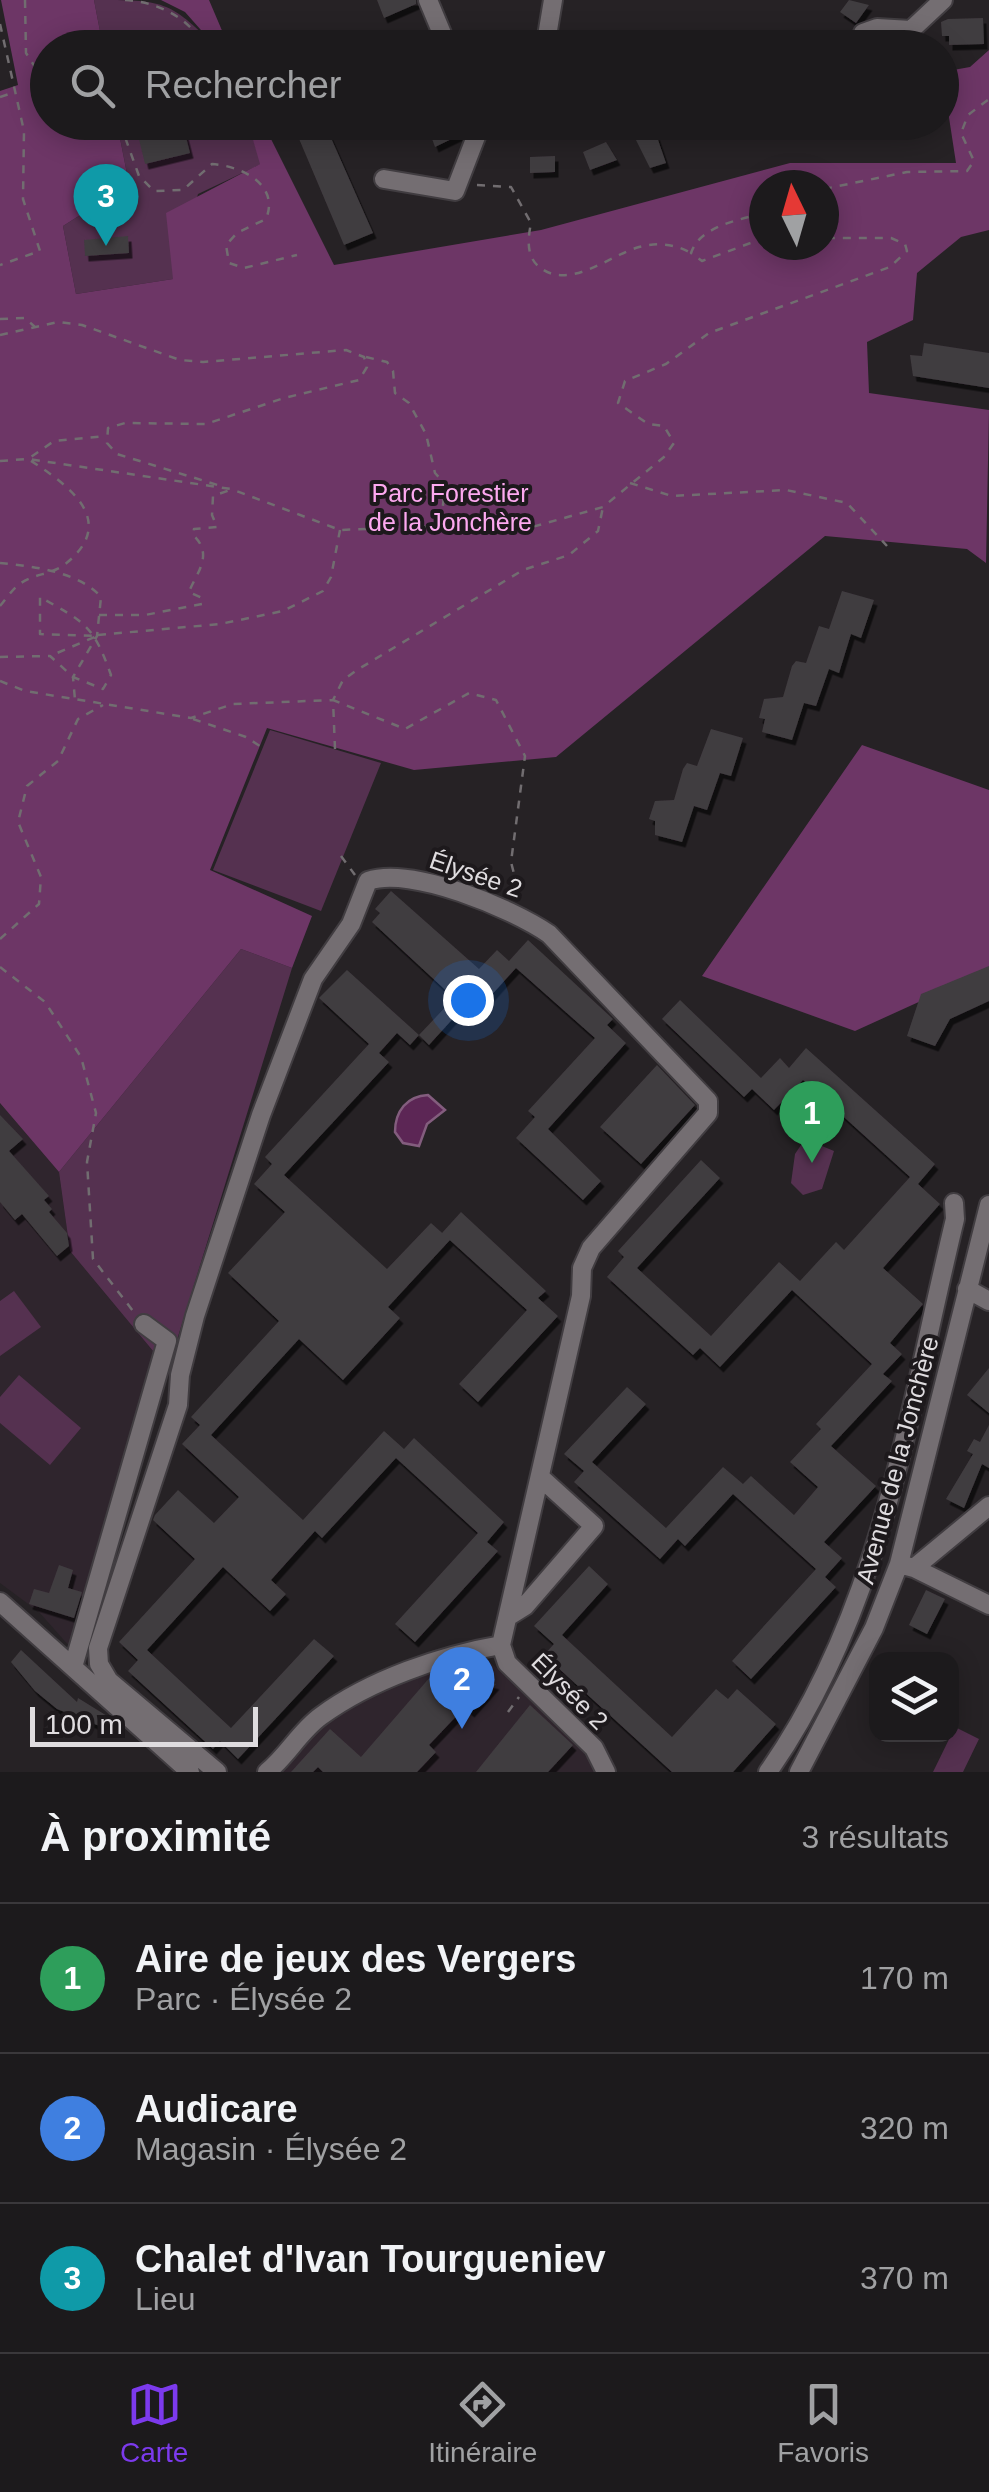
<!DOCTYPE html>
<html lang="fr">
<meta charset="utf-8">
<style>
:root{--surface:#1c1a1c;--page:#252325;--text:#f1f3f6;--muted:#a0a1a3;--line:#3a383b;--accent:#7c3aed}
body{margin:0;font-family:Helvetica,sans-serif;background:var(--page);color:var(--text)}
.controls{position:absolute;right:30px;bottom:30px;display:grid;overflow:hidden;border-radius:20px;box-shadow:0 5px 25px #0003}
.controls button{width:90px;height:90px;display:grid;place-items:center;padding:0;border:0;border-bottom:2px solid var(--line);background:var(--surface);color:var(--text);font:50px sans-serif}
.compass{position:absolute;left:749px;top:170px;width:90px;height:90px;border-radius:50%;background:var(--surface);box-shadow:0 5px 25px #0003;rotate:355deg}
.scale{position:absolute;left:30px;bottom:25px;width:228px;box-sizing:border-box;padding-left:10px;border:5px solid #dfdcdf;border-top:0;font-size:28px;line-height:35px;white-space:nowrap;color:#dfdcdf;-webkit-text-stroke:8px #1d191c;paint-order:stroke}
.you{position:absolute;left:468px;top:1000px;width:35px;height:35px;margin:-25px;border:8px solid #fff;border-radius:50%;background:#1a73e8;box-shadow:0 0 0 15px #1a73e833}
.badge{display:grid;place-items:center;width:65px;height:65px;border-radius:50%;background:var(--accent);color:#fff;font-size:32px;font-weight:700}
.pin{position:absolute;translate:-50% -82px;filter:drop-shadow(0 2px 5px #0008)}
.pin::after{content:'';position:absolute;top:52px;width:35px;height:30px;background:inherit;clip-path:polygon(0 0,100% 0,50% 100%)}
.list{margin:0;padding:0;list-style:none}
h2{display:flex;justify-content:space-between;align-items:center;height:130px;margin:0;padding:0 40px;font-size:42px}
h2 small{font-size:32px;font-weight:400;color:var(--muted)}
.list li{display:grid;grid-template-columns:65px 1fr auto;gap:30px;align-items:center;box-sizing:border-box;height:150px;padding:0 40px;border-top:2px solid var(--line)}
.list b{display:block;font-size:38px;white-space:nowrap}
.list p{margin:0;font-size:32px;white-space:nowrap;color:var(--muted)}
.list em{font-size:32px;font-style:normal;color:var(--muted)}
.icon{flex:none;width:55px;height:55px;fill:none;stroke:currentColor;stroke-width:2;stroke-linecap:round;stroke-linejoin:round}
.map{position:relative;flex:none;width:989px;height:1772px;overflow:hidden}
.search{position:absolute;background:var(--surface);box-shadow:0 5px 25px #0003;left:30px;right:30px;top:30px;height:110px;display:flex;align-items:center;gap:25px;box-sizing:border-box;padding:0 35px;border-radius:55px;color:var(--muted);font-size:38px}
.sheet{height:580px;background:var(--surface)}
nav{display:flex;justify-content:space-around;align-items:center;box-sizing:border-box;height:140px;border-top:2px solid var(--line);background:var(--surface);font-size:28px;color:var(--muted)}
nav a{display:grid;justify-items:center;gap:5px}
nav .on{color:var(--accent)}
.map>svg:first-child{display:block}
.built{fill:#2f252d}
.green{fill:#553150}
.forest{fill:#6d3666;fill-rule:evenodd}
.water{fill:#5c2655;stroke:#835d7e;stroke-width:2.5}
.building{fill:#413c40;filter:url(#shadow)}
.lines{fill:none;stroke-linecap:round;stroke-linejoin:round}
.minor-casing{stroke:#413d41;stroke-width:22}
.path{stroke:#716d70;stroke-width:2.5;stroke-dasharray:8 8;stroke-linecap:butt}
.minor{stroke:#746e72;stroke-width:18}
.labels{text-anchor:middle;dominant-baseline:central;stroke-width:8;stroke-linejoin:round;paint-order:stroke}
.park-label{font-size:25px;fill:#fda9f0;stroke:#1d191c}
.street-label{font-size:25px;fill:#dfdcdf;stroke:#1d191c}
</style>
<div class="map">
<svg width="989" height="1772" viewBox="0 0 989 1772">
<defs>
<filter id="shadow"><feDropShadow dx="3.5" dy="5.5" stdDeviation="0" flood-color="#0009"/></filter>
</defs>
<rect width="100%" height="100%" fill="#262225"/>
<path class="built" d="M0,1103L59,1172L70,1251L168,1369L78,1656L39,1612L0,1583Z
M472,1656L491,1663L577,1742L596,1772H275L321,1719L359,1696Z"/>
<path class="green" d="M94,0C163,0 169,0 216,47H103Z
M117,123H248L261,164L198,194L173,279L76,294L63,226L129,184Z
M270,730L381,763L321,911L213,870Z
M241,949L292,968L168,1369L70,1251L59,1172Z
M805,1139L834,1151L822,1189L803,1195L791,1183L795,1154Z
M14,1291L41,1327L0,1356V1301Z
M19,1375L81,1428L50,1465L0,1423V1397Z
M955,1727L979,1739L963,1772H933Z"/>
<path class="forest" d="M1,0H94L103,47L48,48V122L117,123L129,184L63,226L76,294L173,279L166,213L260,164L248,123H263L334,265L541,230L790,163H956L942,72L970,67L989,50V230L961,237L917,273L913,320L867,342L869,393L989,410L986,563L967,549L825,536L556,757L414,770L267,728L210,870L312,916L292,968L241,949L59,1172L0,1103V91L18,85ZM764,185H824V245H764Z
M161,0H209L229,47H216L185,12Z
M862,745L989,790V970L855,1031L702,976Z"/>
<path class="water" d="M428,1095L445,1110L427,1124L419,1146L403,1143L395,1132C395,1111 407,1096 428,1095Z"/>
<path class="building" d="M377,0H416V4L384,18Z
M849,0L869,5L856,23L840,12Z
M983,18L984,44L949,45V36H942L941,22L948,19Z
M169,122H182L190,153L145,164L137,131Z
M324,122L373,233L344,245L297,134Z
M426,122H463L464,133L435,147Z
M656,134L666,163L650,168L636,140Z
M606,142L617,160L590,170L583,152Z
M555,156V172L530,173V157Z
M128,236L129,253L85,256L84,240Z
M924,343L989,353V388L913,376L910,355L922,356Z
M842,591L874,600L861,638L851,634L839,673L829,669L816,706L804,703L792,740L762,732L765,719L759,718L764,699L783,697L792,666L796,661L806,663L819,626L829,629Z
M711,729L743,738L731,776L720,773L707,810L694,806L682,842L655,835V821L649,819L655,801L674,800L683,769L687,763L697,766Z
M391,891L479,969L497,950L509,961L528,940L613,1019L607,1025L626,1043L548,1129L601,1181L583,1200L516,1138L535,1117L528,1111L595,1038L516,968L487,1000L478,991L429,1045L419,1035L454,998L372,922L380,913L375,909Z
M989,966V1001L950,1019L935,1046L907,1036L921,994Z
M347,970L419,1035L410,1045L397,1033L379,1053L389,1062L284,1175L387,1269L431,1223L450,1240L388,1307L400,1318L343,1380L299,1339L211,1435L303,1520L384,1431L404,1449L414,1438L504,1522L487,1542L498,1551L415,1642L395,1624L478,1533L396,1458L322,1538L315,1531L271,1580L286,1594L270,1611L223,1567L147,1650L231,1728L314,1639L334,1656L238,1759L220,1741L213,1749L128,1671L138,1660L119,1642L195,1559L153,1520L155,1515L178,1490L214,1523L239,1497L182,1444L200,1425L191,1417L279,1321L228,1273L285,1212L254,1184L272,1164L265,1157L369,1044L319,998Z
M680,1000L761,1078L780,1058L789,1068L806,1048L935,1164L918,1184L940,1204L883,1268L923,1304L890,1343L902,1354L883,1374L892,1381L831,1446L876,1486L824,1542L842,1558L825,1577L836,1587L751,1679L732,1661L816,1569L733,1494L685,1546L678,1539L660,1559L574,1482L584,1471L564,1454L627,1387L646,1404L592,1462L666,1528L723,1467L743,1484L751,1476L794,1515L818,1487L790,1462L821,1429L816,1424L872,1364L792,1290L720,1367L700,1348L693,1355L607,1277L624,1257L618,1251L701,1160L720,1178L637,1268L711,1336L779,1262L800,1281L836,1242L844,1250L910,1177L803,1080L774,1110L752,1089L744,1097L662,1019Z
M657,1065L695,1105L641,1164L600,1127Z
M0,1115L23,1139L9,1151L49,1196L44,1200L52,1209L49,1212L67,1233L69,1246L57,1256L22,1214L15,1220L0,1202Z
M461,1212L546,1291L538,1298L558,1316L478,1402L459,1384L527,1310L442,1233Z
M989,1368V1413L967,1395Z
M989,1425V1468L982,1464L964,1508L946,1499L973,1454L967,1451L974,1439L980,1442Z
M59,1565L73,1570L68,1588L82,1592L74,1618L29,1604L34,1589L49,1593Z
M589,1566L608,1584L562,1635L672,1737L716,1689L728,1699L737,1689L776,1724L733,1772H672L544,1655L554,1644L534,1626Z
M926,1590L945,1599L927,1634L909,1625Z
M21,1650L77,1702L78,1698L112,1719L107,1729L57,1709L35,1691L11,1662Z
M447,1671L496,1684L471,1712L465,1707L429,1745L436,1752L417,1772H323L318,1767L313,1772H291L330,1729L361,1757L431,1676Z
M530,1705L573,1745L548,1772H476Z"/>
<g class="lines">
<g class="minor-casing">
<path id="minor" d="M428,0L448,48
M545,48L553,0
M858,48L863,33L877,28L911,30L943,0
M552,122H580
M384,179L455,191L477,134L475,122
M967,1289L989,1301
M899,1564L914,1568L989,1506
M914,1568L989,1605
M0,1602L190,1772
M509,1616L525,1606L594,1526L540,1477
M73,1667L167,1341L144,1324
M217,1772L109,1681L99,1664L98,1648L178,1405L180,1375L195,1316L261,1115L313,979L351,924L368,881C411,866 511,908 549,934L708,1101V1113L591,1248L582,1268L581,1296L501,1645L507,1663L594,1748L606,1772
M267,1772C287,1756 300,1731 321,1716C370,1680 442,1655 501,1645
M768,1772C882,1610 909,1408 955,1219L954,1203
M799,1772L874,1628L899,1564L989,1205"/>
</g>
<path class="path" d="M25,0L26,53L48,87
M125,0C157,2 190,17 205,48
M0,24L24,131L23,199L40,251L0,265
M0,97L12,93
M120,123L139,176L154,191L183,190L212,164C242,166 280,185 266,219L237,233L226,245L229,263L244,268L297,255
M477,185L511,187L531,223C528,238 526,255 538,266C568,292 608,256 639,247C658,242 675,244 691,253
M824,189L907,172L967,171L974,161L961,133L968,115L989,99
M764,213C739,220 700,226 691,253L702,261L764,238
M0,319L25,318L35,327
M0,335L58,322L82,325L180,360L203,362L346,350L364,357L367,367L359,380L284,398L206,424L125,423L108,428L107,443L117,454L224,487
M366,357L387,362L393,371L395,393L409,403L426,434L435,473L445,484L441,526
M0,461L28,459L231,489L340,530L441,526L518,531L603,507L664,457L674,443L664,426L648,424L618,403L625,381L666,364L709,333L890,267L907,251L905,244L891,238H824
M630,483L672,496L786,490L847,503L887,546
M0,563C32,566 80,572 101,597L97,636L73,677L75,700
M0,606C6,599 13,588 21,583C34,574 52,574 64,565C121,521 67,484 28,459L54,441L105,436
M99,615H145L202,604V598L189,592C195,575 215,555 193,535L194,529L217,527L212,515L213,496L230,490
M98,635L220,624L283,611L323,591L331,577L340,530
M0,657L50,656L73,677L103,689L111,675C93,625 86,623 40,597V634L97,636L50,656
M0,681L25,691L191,718L233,704L333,700L343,680L357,670L523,570L569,555L598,531L603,507
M193,719L246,737L263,748
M335,749L333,700L405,729L469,693L496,700L525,756L511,862L520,897
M341,856L355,875
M0,939L39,904L41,877L18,822L27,786L58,761L78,719L103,705
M0,967L45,1002L81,1057L96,1113L87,1162L93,1259L133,1311
M508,1712L519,1697"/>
<use href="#minor" class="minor"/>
</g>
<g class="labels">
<g class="park-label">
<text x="450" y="493">Parc Forestier<tspan x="450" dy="29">de la Jonchère</tspan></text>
</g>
<g class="street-label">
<text transform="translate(476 874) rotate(19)">Élysée 2</text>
<text transform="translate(897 1460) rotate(-75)">Avenue de la Jonchère</text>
<text transform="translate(570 1691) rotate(45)">Élysée 2</text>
</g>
</g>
</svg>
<div class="controls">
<button><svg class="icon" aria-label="layers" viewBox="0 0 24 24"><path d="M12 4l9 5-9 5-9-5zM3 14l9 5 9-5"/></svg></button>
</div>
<svg class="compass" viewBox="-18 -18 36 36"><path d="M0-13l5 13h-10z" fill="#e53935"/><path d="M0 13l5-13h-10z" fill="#a0a1a3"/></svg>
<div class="scale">100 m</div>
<div class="you"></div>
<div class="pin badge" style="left:812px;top:1163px;background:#2e9e5b">1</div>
<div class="pin badge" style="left:462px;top:1729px;background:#3f7fe0">2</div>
<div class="pin badge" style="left:106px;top:246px;background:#0f9aa8">3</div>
<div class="search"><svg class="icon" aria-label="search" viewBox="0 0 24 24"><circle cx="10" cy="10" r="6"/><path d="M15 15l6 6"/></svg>Rechercher</div>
</div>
<section class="sheet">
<h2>À proximité<small>3 résultats</small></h2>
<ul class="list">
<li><span class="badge" style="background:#2e9e5b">1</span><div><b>Aire de jeux des Vergers</b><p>Parc · Élysée 2</p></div><em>170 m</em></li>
<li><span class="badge" style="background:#3f7fe0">2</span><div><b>Audicare</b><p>Magasin · Élysée 2</p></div><em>320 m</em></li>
<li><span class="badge" style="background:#0f9aa8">3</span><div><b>Chalet d'Ivan Tourgueniev</b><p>Lieu</p></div><em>370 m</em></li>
</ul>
</section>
<nav>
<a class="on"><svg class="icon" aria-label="map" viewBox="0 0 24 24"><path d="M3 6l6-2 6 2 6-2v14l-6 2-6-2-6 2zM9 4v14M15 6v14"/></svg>Carte</a>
<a><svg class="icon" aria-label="directions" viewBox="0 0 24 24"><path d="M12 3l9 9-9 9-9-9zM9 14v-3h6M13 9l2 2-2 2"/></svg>Itinéraire</a>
<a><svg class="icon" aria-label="saved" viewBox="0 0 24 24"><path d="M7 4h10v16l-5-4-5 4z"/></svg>Favoris</a>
</nav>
